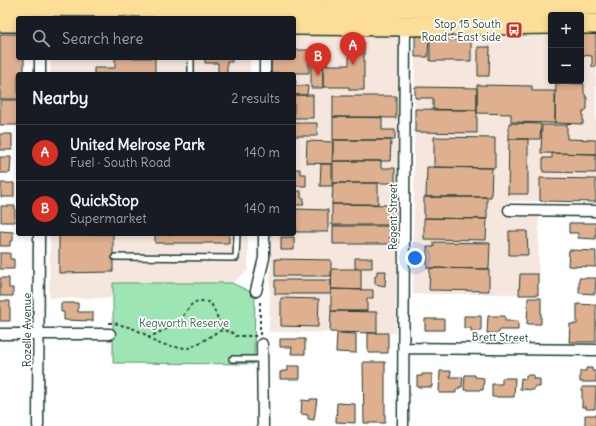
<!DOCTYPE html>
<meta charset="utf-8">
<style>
:root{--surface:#171b24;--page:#242831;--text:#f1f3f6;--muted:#9ea1a6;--line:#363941;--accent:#d93025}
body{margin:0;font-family:Delius,sans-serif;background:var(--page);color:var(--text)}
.controls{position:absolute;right:12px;top:12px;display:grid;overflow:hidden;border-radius:4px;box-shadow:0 2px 6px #0003}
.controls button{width:36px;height:36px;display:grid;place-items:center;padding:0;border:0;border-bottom:1px solid var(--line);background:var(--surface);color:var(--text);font:20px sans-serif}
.you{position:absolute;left:415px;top:258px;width:14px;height:14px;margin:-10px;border:3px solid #fff;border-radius:50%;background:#1a73e8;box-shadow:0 0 0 6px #1a73e833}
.badge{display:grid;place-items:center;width:26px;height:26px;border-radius:50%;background:var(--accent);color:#fff;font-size:13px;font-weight:700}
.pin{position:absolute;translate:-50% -33px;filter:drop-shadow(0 1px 2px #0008)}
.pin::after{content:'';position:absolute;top:21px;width:14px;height:12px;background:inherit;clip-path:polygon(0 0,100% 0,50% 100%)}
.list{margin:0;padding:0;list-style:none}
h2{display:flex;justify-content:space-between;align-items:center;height:52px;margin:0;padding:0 16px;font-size:17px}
h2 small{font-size:13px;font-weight:400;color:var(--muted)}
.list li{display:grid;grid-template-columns:26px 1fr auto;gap:12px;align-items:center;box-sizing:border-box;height:56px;padding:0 16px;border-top:1px solid var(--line)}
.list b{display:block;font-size:15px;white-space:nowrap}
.list p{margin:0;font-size:13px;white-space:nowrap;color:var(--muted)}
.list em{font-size:13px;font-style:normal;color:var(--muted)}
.icon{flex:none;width:22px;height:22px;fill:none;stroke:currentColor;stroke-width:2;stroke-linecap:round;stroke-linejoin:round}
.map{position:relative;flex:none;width:596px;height:426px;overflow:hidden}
.search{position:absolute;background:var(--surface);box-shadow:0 2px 6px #0003;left:16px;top:16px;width:280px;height:44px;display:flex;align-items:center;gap:10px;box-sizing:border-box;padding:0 14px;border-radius:4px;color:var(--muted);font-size:15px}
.panel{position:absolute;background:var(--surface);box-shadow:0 2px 6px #0003;left:16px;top:72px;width:280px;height:164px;border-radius:4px}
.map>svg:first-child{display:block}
.built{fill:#f5e7de}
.green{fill:#9de5b3;stroke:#5e9174}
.building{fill:#dfb090;stroke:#1f3d34}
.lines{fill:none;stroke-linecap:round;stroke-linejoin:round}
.lane-casing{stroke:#1f3d34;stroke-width:8}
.street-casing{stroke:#1f3d34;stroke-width:13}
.highway-casing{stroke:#1f3d34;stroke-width:22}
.path{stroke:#1f3d34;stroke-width:2;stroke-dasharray:3 3;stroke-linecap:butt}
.lane{stroke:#fff;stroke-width:5}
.street{stroke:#fff;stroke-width:10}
.highway{stroke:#fcde96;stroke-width:19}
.labels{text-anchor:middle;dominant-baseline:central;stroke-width:3.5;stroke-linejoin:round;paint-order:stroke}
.poi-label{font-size:11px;fill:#1f3d34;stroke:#fff;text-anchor:end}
.street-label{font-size:11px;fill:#1f3d34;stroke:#fff}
.park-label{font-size:11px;fill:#385f4d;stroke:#fff}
</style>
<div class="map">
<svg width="596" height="426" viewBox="0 0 596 426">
<rect width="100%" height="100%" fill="#fff"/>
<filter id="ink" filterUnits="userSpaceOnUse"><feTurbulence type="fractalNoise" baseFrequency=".025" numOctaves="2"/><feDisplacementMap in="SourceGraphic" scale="8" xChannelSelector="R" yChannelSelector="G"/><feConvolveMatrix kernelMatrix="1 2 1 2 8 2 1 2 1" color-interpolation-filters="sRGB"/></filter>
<g filter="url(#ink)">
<path class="built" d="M294,34L393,36L397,38L400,43L396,333L269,332L271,234H294V74H273V58H294Z
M415,34L551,35V81H581V35H596V201H508V215L539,216L538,294H413Z
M51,58H250V74H50Z
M50,234H248V270L232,283H113V298H49Z"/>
<path class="green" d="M113,283H232L255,294L254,364L113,363Z"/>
<path class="building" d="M581,33H596V67H592V56L581,55Z
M0,34H18V58H24V74H18V99H0Z
M415,36H429L428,57H415Z
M430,40H471V61H430Z
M349,43H364V90H349V87H323V65H349Z
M478,47H490L489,76H478Z
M294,50H309V73H271V58H294Z
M311,51H327V65H323V88H311Z
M115,58H155V74H94V68H115Z
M205,58H232V62H227V74H218V63H205Z
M294,81H296L295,86H308L307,95H294Z
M556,83L584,84V93L587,98V109L583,112V124L555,123Z
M477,85L532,86V91H555V123L511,122V114L477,113Z
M415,87L477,88V110H433V98H415Z
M294,95H313V118H294Z
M333,96H396V118L333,117Z
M0,100H18V125H0Z
M415,109L477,110V133L415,132Z
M333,117H382V130H395V140H333Z
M294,123H317V136H294Z
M509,123L541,124L540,139H509Z
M542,125H567V139L596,140V154L541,153Z
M0,134H12V150H0Z
M434,137L495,138V168L434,167Z
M509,139H528V194H508Z
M333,140H391L390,161H333Z
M307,141L333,142L332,164L306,163Z
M552,153L596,154V173L543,172V158H552Z
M0,157H11L10,173H0Z
M333,161H381V168H395V183H333Z
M321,164H332V186H320Z
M427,167L492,168L491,197H426Z
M294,169H300V174H306V186H294Z
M540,178L596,179V202L540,201Z
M1,183H14V197H1Z
M333,183H378V204H332Z
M294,191H301V198H304L303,205H294Z
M424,197H487V219L424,218Z
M332,204L395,205V225H332Z
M1,206H15V222H1Z
M296,209L328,210V232H296Z
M424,218L487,219L486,240L424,239Z
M569,223H596V239L578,238V233H569Z
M333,226H390V244H333Z
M0,231L13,232V241H10V246H0Z
M509,231H527L528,255H509Z
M59,234H113V272L59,273Z
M155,234H229V243H155Z
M281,237H294V250H281Z
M434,242L490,243L489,269L427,268V247H434Z
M569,250L596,251V267L568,266Z
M0,253H10V259H14V269H0Z
M355,258H372V268H355Z
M275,259L331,260V276H275Z
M430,268L489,269V291L429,290Z
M332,269H361V290L331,289Z
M377,271H386L385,286L375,284V276H377Z
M520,274H538V295H519Z
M0,278H9V288H13V296H0Z
M579,278H596L595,294L579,293Z
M275,280H331V294H275Z
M331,289L373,290V298H367V311H331Z
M281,298L319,299L318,327L281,326Z
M528,298H541V324H527Z
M0,301H10V321H0Z
M61,303H78V312H93V321L64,320V312H61Z
M577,304L596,305V342H569L570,324H577Z
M331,311L377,312V333L330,332Z
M464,316H481V331H471V328H464Z
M488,316H505V321H518V330H499V333H487Z
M425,319H444V330H425Z
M337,333L356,334V353L336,352Z
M368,333H388V353H368Z
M280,339H305V354H291L292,347H280Z
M363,362H385V423H364Z
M288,366H300V379H280V372H282V371H288Z
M586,368H592V371H596V382H580V371H586Z
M440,371H451L450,377H463L462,387H459V389H456V393H439Z
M422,374H432V387H417V376H422Z
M465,375H475V377L484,378L483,390H464Z
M526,375H534L533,379H540V387H534V390L520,389L521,378L526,379Z
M502,378H515L514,397H492V384H502Z
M582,387H596L595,409H586V407H582Z
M310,399H317L314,420L308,419V415L301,414L302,400L310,401Z
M337,403L355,404V423L336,422Z
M585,415H596V426H585Z"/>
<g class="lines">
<g class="lane-casing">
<path id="lane" d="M191,58V74
M115,257L236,258L237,234
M232,359H262"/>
</g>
<g class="street-casing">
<path id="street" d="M40,74V58
M265,74V58
M509,210L596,211
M256,291L264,258V234
M0,334H110
M262,344L263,426
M404,348L596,350
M38,426L39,234
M403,426L405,22"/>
</g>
<g class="highway-casing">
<path id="highway" d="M0,6L295,8L596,5
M0,22H18
M581,24H596
M294,25L406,26L551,24"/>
</g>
<path class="path" d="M109,323H114L132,328L143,333L156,343L176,347L188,348L193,346L203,341L217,332L223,330L231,332L236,336H257
M260,335V299
M148,338C157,333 172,327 179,321C190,309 190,296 211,303L223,330"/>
<use href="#lane" class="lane"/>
<use href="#street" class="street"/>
<use href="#highway" class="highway"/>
</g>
</g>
<defs>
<g id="bus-square" transform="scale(0.9)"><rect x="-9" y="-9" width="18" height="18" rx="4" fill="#c8321e" stroke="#fff"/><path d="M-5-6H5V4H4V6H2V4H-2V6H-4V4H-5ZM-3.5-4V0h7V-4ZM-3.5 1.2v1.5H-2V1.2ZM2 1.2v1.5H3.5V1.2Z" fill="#fff"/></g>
</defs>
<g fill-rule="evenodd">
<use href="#bus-square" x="514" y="30"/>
</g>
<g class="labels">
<g class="poi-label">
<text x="501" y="24">Stop 15 South<tspan x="501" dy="13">Road - East side</tspan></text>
</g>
<g class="street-label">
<text transform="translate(393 217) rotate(-90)">Regent Street</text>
<text transform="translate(27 330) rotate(-90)">Rozelle Avenue</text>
<text transform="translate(500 337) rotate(1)">Brett Street</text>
</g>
<g class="park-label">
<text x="184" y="323">Kegworth Reserve</text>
</g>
</g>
</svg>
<div class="controls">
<button>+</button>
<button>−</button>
</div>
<div class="you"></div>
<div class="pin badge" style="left:353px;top:65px">A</div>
<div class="pin badge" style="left:318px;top:76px">B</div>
<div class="search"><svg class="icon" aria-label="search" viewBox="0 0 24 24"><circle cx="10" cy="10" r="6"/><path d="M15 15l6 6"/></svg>Search here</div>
<section class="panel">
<h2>Nearby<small>2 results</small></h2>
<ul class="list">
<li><span class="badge">A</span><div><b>United Melrose Park</b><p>Fuel · South Road</p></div><em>140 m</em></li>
<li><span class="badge">B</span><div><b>QuickStop</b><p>Supermarket</p></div><em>140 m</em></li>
</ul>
</section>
</div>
